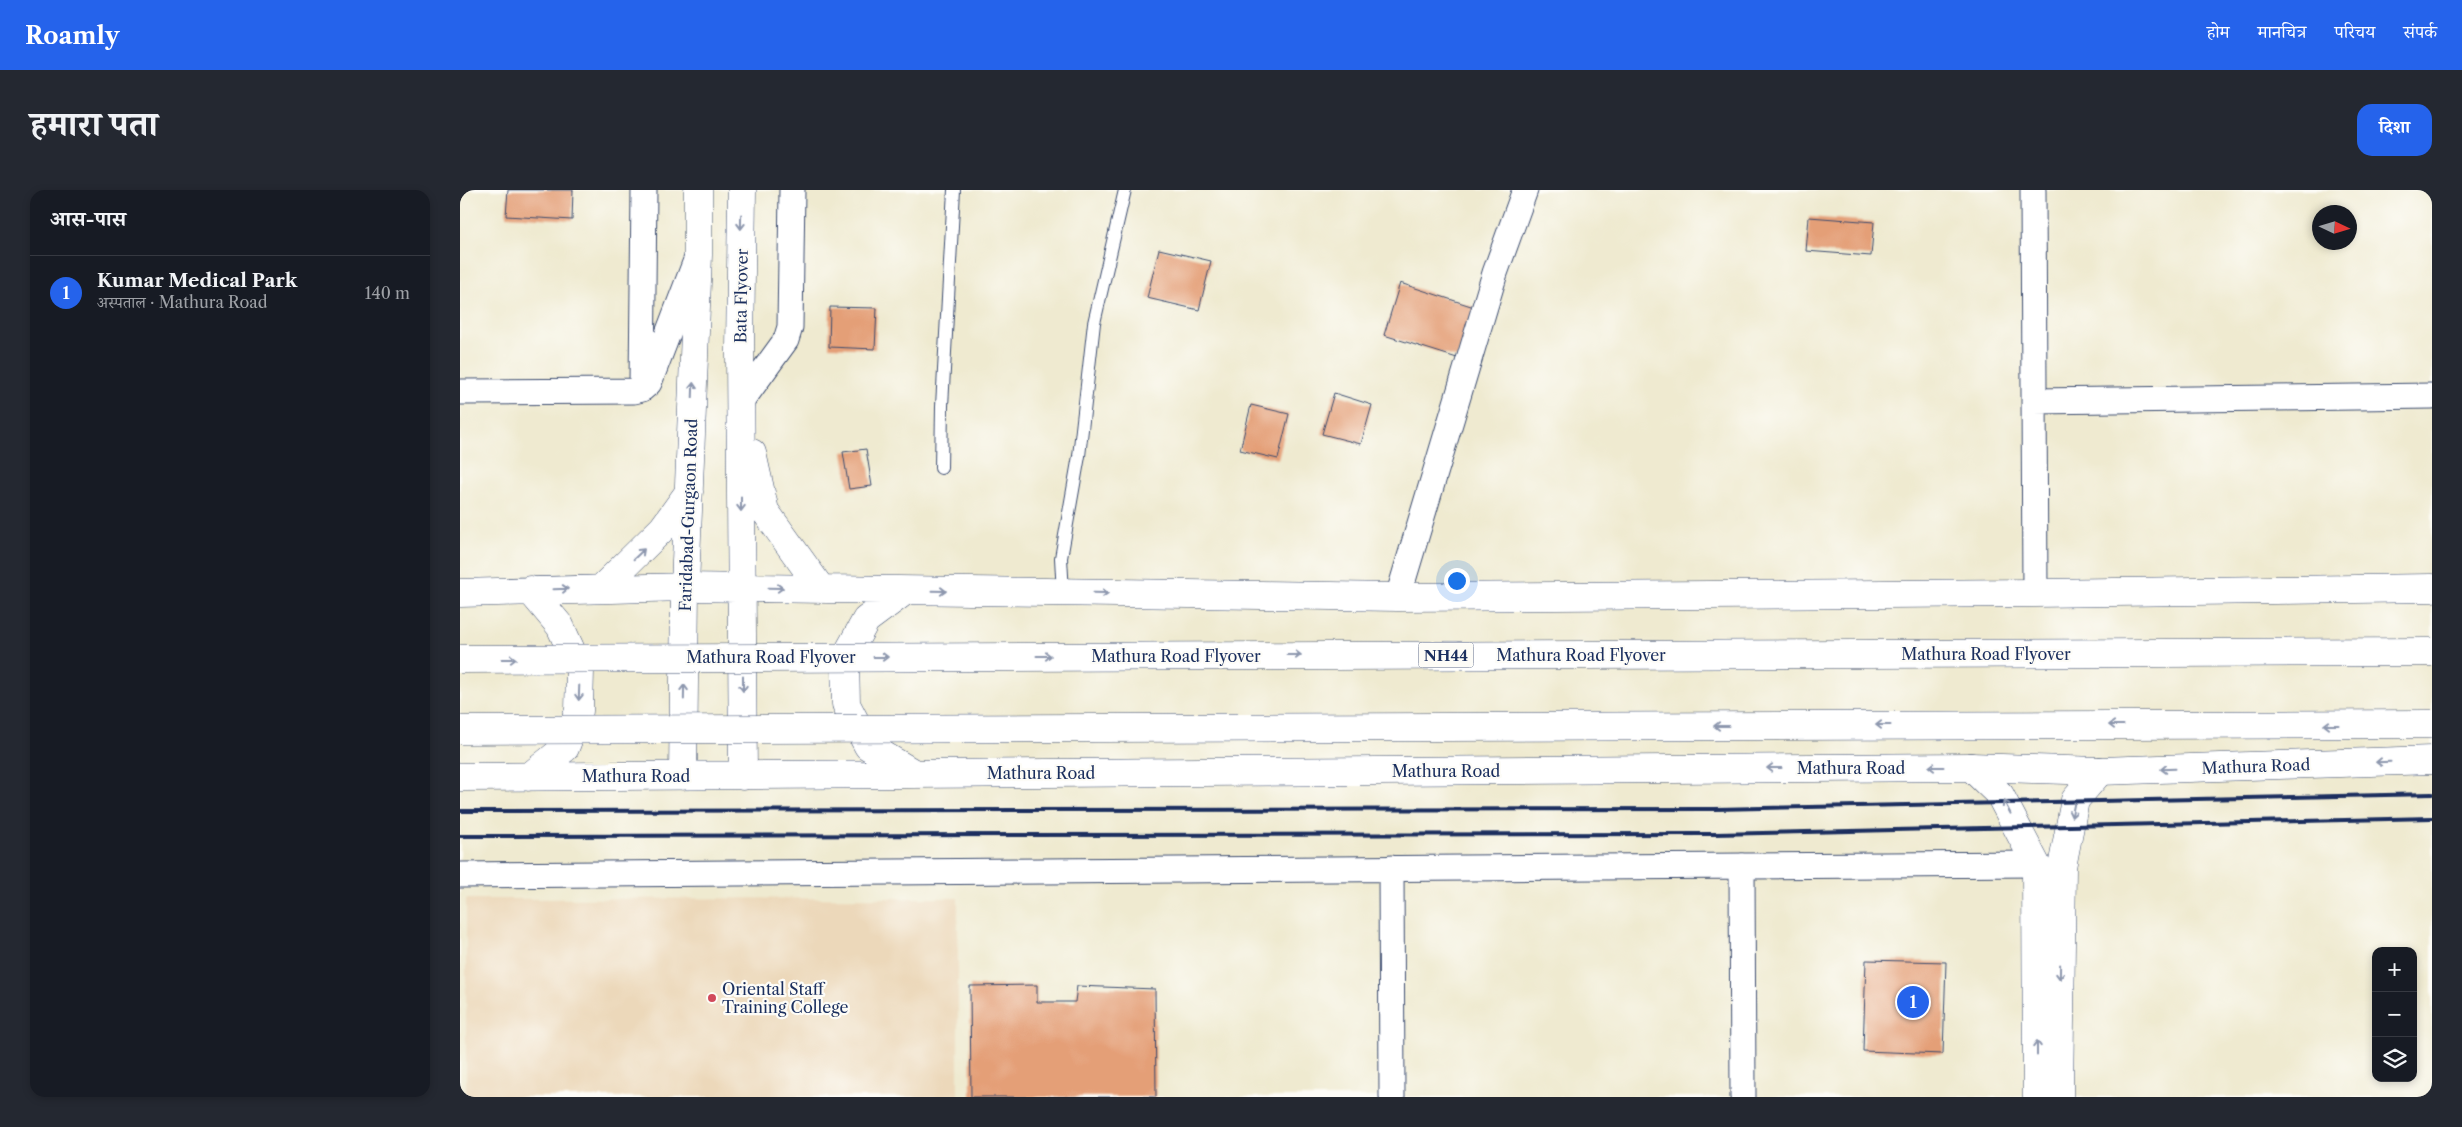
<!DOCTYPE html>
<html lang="hi">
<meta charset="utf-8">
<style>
:root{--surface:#171b24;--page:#242831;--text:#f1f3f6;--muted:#9ea1a6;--line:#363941;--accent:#2563eb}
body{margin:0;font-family:"Libre Caslon Text","Noto Serif Devanagari",serif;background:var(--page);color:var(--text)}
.controls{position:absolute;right:15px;bottom:15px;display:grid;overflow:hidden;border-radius:10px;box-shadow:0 2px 8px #0003}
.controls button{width:45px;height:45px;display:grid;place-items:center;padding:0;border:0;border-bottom:1px solid var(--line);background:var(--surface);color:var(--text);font:25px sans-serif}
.compass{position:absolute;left:1852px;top:15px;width:45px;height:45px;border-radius:50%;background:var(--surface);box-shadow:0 2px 8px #0003;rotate:94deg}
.you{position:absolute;left:996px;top:390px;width:18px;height:18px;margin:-12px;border:4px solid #fff;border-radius:50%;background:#1a73e8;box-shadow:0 0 0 8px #1a73e833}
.badge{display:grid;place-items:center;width:32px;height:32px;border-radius:50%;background:var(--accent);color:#fff;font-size:16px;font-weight:700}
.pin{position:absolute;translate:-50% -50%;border:2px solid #fff;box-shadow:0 1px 5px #0006}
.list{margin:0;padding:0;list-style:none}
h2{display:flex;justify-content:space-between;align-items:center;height:65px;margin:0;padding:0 20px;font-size:21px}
h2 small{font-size:16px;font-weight:400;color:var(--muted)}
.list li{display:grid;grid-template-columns:32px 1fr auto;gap:15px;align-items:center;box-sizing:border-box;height:75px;padding:0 20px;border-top:1px solid var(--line)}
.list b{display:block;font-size:19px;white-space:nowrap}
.list p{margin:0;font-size:16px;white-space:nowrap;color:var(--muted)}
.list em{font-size:16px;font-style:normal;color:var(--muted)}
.icon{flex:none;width:28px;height:28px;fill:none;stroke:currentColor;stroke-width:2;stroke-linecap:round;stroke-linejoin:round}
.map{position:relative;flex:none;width:1972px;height:907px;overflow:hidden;border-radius:15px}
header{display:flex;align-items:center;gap:30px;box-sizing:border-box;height:70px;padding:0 25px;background:var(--accent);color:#fff}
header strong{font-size:24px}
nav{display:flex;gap:28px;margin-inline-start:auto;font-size:18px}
.intro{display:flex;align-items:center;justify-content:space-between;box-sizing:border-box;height:120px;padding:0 30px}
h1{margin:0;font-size:35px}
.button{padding:12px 22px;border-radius:15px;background:var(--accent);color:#fff;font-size:18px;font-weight:700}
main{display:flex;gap:30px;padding:0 30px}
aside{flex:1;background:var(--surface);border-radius:15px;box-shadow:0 2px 8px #0003}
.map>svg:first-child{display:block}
.built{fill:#ecd8ba}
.building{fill:#e49f77}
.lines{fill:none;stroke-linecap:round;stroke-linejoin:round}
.service-casing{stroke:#3b4b6f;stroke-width:14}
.minor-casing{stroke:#3b4b6f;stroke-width:27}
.tertiary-casing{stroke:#3b4b6f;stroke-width:29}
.secondary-casing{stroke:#3b4b6f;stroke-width:29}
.service{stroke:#fff;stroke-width:12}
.minor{stroke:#fff;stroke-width:25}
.tertiary{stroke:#fff;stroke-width:28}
.secondary{stroke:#fff;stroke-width:28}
.rail{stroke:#1b2f5e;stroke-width:4}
.trunk-bridge-casing{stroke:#3b4b6f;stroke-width:29;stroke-linecap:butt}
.trunk-bridge{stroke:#fff;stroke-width:28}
.oneway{stroke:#8d97ae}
.poi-dot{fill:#d1495b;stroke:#fdfcf7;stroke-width:2}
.labels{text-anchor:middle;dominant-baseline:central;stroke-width:4.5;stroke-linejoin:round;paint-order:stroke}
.shield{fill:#fdfcf7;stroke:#5f6c8c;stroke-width:1}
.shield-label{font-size:15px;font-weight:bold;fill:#1b2f5e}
.street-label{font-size:16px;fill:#1b2f5e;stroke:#fdfcf7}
.poi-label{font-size:16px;fill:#1b2f5e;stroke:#fdfcf7;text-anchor:start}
</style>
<header>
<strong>Roamly</strong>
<nav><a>होम</a><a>मानचित्र</a><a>परिचय</a><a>संपर्क</a></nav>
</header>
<div class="intro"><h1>हमारा पता</h1><a class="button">दिशा</a></div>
<main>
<aside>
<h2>आस-पास<small></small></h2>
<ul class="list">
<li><span class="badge">1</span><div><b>Kumar Medical Park</b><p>अस्पताल · Mathura Road</p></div><em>140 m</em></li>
</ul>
</aside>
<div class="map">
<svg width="1972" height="907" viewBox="0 0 1972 907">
<rect width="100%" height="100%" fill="#fdfcf7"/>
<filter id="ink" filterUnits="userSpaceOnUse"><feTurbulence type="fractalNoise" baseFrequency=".02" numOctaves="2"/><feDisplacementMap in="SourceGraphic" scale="10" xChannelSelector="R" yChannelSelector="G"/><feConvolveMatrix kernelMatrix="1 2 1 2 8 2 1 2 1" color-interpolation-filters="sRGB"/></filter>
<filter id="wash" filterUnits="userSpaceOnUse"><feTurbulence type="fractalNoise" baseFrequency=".0096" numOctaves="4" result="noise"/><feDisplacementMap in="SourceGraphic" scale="20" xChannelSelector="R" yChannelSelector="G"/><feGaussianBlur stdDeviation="1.12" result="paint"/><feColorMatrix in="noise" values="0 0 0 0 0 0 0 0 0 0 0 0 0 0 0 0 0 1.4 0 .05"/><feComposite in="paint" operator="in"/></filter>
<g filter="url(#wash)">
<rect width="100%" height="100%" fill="#efead0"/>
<path class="built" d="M498,708V907H6V709Z"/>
<g id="blocks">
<path class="building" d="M48,0H113L112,30L46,26Z
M1349,27L1414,32L1411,66L1346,61Z
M699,59L751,71L739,120L687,108Z
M940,93L1014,117L997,168L924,145Z
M370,117L417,118L415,159L369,157Z
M874,203L912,215L901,254L862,244Z
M791,215L829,224L818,269L780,260Z
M406,259L412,296L389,299L383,262Z
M1406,770L1486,772L1483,864L1403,861Z
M577,795V812H615L617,796L695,799L696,907H511L510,796Z"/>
</g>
</g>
<g filter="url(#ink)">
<use href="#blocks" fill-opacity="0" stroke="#3b4b6f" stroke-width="1"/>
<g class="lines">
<g class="service-casing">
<path id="service" d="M481,278L482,216L494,0
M603,403L601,368L619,266L634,133L665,0"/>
</g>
<g class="minor-casing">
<path id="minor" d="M1573,0L1575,403
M182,194L184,0
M0,202L174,201L182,199L189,193L235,73
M1574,211L1972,206
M281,212L326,150L330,137L332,0
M938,407L1035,83L1065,0
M1282,676L1283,907
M931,678L932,907
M0,685L1576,674"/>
</g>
<g class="tertiary-casing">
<path id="tertiary" d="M1511,577L1540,605L1576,674L1577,907
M1599,907L1602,677L1615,610L1640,581"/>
</g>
<g class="secondary-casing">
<path id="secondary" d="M282,0L280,163L283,586
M292,263L305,321L361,399
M143,397L203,338L229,302
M445,401L406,430L385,468L386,514L408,556L455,584
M0,403L225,397L938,407L1575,403L1972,398
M223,586L225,397L238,65V0
M0,587L1511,577L1640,581L1972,570
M69,587L105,558L119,521L120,480L100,436L70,400"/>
</g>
<use href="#service" class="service"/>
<use href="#minor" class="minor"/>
<use href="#tertiary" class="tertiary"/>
<use href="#secondary" class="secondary"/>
<path class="rail" d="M0,621L1255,619L1972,604
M0,646L1255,644L1972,628"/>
<g class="trunk-bridge-casing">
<path id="trunk-bridge" d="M0,469L1972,462
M0,540L1972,534"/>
</g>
<use href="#trunk-bridge" class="trunk-bridge"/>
</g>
<defs><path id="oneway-shaft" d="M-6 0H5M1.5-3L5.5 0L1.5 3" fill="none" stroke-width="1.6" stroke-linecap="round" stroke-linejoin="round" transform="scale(1.25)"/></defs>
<g class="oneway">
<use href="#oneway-shaft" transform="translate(281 32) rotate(91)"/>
<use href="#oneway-shaft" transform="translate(233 200) rotate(-88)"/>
<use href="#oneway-shaft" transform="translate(281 314) rotate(90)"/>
<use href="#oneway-shaft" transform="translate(179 364) rotate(-44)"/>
<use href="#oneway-shaft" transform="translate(316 398) rotate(1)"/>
<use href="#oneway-shaft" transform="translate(101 399) rotate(-2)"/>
<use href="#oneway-shaft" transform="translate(479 401) rotate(1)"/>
<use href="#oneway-shaft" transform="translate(641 403) rotate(1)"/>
<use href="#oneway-shaft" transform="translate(834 465)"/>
<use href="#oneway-shaft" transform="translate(584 466)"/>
<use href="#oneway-shaft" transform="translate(421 467)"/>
<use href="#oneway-shaft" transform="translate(49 469)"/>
<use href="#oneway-shaft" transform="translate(283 494) rotate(90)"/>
<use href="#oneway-shaft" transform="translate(224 502) rotate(-89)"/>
<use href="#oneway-shaft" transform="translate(119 503) rotate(92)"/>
<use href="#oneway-shaft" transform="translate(1423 535) rotate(180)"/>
<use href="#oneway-shaft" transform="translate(1656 535) rotate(180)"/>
<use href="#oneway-shaft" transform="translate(1871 535) rotate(180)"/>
<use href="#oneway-shaft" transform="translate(1261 536) rotate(180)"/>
<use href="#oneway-shaft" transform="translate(1923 572) rotate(178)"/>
<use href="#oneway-shaft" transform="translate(1476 577) rotate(180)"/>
<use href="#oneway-shaft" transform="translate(1314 578) rotate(180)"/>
<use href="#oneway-shaft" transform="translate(1708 579) rotate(178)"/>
<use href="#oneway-shaft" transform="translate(1547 617) rotate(-118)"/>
<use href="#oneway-shaft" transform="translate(1613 620) rotate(101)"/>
<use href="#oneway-shaft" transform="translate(1600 782) rotate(91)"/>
<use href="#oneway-shaft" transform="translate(1577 858) rotate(-90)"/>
</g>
</g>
<circle class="poi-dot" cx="252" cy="808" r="5"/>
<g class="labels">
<rect class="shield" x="958.5" y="452.5" width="55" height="25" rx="4"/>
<g class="shield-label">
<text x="986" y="465">NH44</text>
</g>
<g class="street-label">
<text transform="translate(281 106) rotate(-89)">Bata Flyover</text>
<text transform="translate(228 325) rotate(-88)">Faridabad-Gurgaon Road</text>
<text x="1526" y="464">Mathura Road Flyover</text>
<text x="1121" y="465">Mathura Road Flyover</text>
<text x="716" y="466">Mathura Road Flyover</text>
<text x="311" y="467">Mathura Road Flyover</text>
<text transform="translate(1796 576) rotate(-2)">Mathura Road</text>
<text x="1391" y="578">Mathura Road</text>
<text x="986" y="581">Mathura Road</text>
<text x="581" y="583">Mathura Road</text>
<text x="176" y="586">Mathura Road</text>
</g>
<g class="poi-label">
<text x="262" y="799">Oriental Staff<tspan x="262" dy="18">Training College</tspan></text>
</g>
</g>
</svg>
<div class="controls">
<button>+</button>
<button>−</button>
<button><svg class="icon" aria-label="layers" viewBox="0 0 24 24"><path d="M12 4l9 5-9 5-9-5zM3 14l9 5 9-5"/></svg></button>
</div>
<svg class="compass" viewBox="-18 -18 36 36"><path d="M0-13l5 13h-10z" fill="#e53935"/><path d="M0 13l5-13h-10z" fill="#9ea1a6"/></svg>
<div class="you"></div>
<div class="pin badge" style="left:1453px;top:812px">1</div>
</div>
</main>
